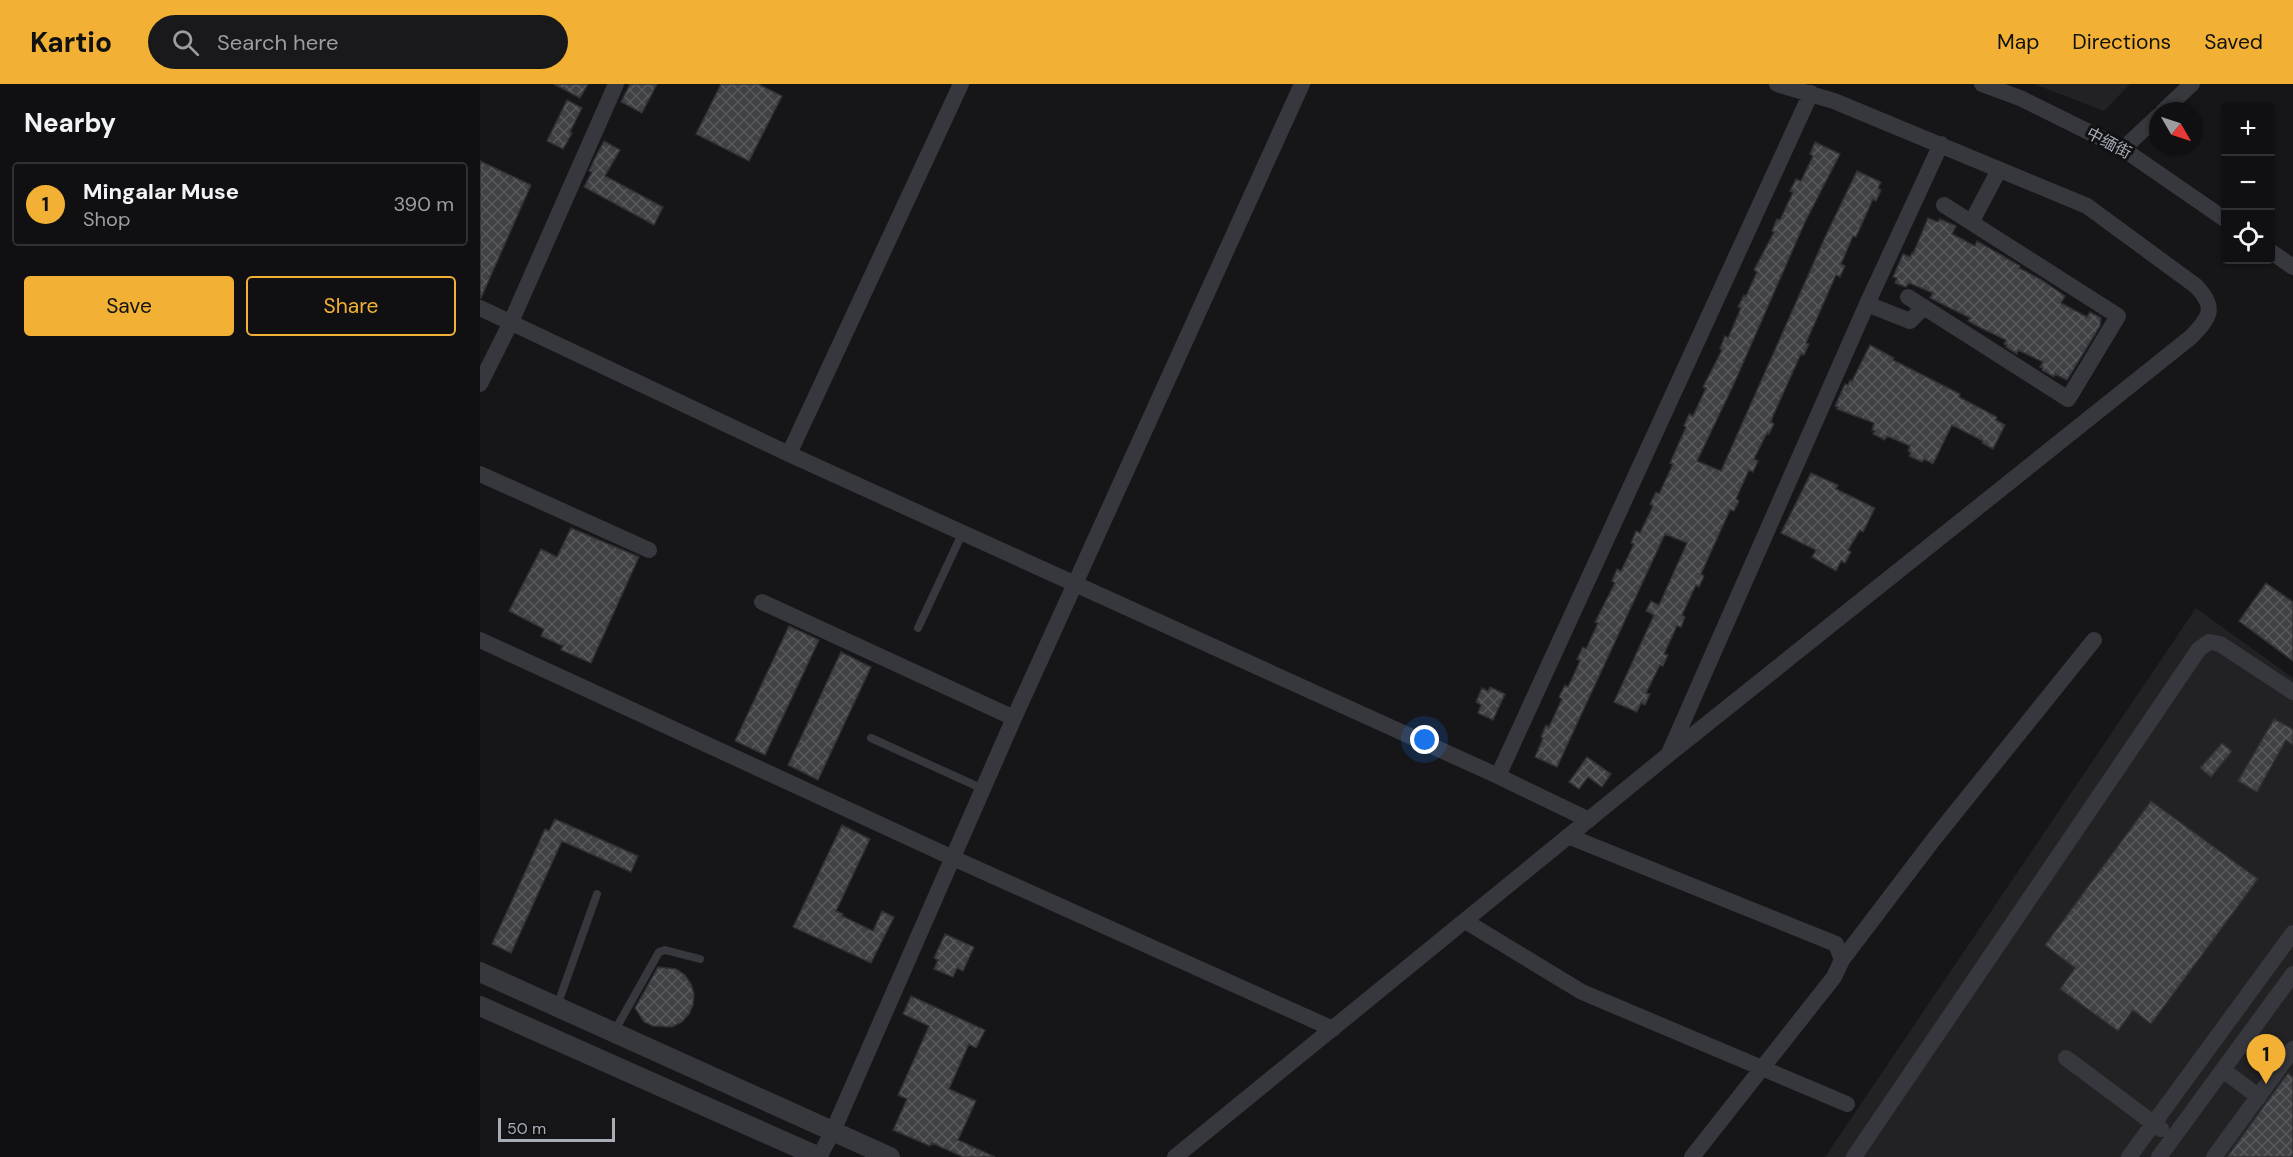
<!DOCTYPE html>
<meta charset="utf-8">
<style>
:root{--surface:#101012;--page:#19191b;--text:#f1f3f6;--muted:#9c9d9f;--line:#303032;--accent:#f2b134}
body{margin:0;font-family:"DM Sans","Noto Sans SC",sans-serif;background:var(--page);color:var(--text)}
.controls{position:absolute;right:18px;top:18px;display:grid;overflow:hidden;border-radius:6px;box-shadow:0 2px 4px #0004}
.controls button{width:54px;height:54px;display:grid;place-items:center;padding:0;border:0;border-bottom:2px solid var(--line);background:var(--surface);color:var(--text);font:30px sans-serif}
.compass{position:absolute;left:1669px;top:18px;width:54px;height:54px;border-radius:50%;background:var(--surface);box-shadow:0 2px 4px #0004;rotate:129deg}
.scale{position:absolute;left:18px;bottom:15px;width:117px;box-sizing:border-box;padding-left:6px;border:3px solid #a8adb8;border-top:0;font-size:16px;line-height:21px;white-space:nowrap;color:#a8adb8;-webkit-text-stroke:4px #111113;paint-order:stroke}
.you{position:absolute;left:945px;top:656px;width:21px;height:21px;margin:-15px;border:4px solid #fff;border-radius:50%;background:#1a73e8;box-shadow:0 0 0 9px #1a73e833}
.badge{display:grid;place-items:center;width:39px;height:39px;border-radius:50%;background:var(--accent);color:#111;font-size:20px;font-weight:700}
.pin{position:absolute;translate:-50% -50px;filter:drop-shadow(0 2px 3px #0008)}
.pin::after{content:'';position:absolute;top:32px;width:21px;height:18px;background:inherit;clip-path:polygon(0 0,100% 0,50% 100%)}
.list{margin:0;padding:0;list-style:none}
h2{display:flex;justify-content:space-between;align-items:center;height:78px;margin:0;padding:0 24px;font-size:26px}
h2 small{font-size:20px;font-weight:400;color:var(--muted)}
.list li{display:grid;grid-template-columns:39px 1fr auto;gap:18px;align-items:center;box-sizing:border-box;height:84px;margin:0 12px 12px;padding:0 12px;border:2px solid var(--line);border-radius:6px}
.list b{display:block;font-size:22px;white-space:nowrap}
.list p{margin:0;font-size:20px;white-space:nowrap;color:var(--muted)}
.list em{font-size:20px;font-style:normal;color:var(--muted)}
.actions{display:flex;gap:12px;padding:18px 24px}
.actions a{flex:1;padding:14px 0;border:2px solid var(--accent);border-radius:6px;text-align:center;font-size:21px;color:var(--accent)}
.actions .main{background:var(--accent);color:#111}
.icon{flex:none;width:33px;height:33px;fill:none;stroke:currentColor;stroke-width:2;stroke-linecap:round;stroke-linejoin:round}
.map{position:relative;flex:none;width:1813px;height:1073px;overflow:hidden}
header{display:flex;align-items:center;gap:36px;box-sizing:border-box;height:84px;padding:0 30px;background:var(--accent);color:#111}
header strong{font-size:28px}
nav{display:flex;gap:33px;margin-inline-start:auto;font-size:21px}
.search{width:420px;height:54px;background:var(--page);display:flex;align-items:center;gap:15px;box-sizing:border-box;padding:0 21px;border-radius:33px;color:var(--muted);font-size:22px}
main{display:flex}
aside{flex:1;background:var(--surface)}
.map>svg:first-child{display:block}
.built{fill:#222225}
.building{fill:url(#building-cross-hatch);stroke:#303034;stroke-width:1.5}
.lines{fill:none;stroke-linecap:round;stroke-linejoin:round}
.service{stroke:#37383d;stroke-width:8}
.minor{stroke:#37383d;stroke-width:16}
.tertiary{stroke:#37383d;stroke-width:20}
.labels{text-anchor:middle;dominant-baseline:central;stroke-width:6;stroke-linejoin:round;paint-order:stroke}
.street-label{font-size:16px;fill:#a8adb8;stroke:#111113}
</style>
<header>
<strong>Kartio</strong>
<div class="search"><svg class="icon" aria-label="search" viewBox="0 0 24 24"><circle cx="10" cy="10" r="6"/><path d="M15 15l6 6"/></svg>Search here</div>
<nav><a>Map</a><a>Directions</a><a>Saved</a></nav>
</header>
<main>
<aside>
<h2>Nearby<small></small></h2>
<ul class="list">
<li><span class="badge">1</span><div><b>Mingalar Muse</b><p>Shop</p></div><em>390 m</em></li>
</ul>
<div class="actions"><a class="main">Save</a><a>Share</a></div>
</aside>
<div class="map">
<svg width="1813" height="1073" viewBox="0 0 1813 1073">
<defs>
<pattern id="building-cross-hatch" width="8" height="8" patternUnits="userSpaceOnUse" patternTransform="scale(1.5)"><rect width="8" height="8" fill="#404145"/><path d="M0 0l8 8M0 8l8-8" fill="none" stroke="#595a5e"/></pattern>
</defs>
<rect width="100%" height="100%" fill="#161618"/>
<path class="built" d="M1554,0H1650L1624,27Z
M1716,524L1813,594V1073H1345Z"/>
<path class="building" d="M74,0H108L100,14Z
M150,0H177L162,29L141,18Z
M241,0H278L302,12L269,77L216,50Z
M87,16L102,24L90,48L92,49L83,65L67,57Z
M124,57L140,66L125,92L183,123L174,141L104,103L112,88L109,87L115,74Z
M1335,58L1360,70L1325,138L1253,302L1217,377L1241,387L1346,151L1377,87L1401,98L1398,104L1401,106L1396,117L1393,115L1376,153L1373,152L1361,180L1365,182L1360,193L1356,191L1326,259L1329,260L1324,271L1321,270L1293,332L1291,338L1294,340L1289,350L1287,349L1274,375L1278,377L1273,388L1269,386L1256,415L1259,417L1254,427L1250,426L1240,448L1221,490L1224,492L1219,503L1216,501L1202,531L1205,533L1201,543L1197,542L1184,570L1188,571L1183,582L1180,581L1166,609L1170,610L1165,621L1161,619L1157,628L1134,618L1174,531L1166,527L1171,517L1179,521L1207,459L1185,450L1077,683L1055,673L1063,654L1061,653L1066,641L1069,643L1082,615L1079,613L1085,601L1088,603L1100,577L1097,575L1103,563L1106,565L1118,539L1115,538L1135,499L1132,497L1137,485L1141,487L1154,460L1151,459L1156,447L1160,449L1173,422L1170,420L1176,408L1179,410L1193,380L1190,379L1206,343L1204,342L1209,330L1213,332L1226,304L1223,303L1242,266L1240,265L1245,252L1248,254L1261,224L1258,223L1264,211L1266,212L1277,188L1274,186L1294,148L1292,147L1297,135L1300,136L1313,108L1310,107L1316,95L1321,97L1333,72L1330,70Z
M0,77L51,101L1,214H0Z
M1448,134L1458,138L1460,135L1476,142L1472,150L1495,162L1497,157L1540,182L1539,184L1560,195L1585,212L1581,219L1607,233L1610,228L1621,234L1620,242L1587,296L1575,290L1574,293L1562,286L1563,284L1560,283L1563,278L1538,266L1537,270L1526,263L1527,261L1524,260L1526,256L1501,244L1488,237L1490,234L1450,214L1453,209L1429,199L1426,203L1415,199L1417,194L1413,193L1423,170L1430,173L1432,169L1433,170Z
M1390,261L1414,274L1413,276L1480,310L1479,313L1517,333L1516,336L1525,341L1513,365L1502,359L1503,357L1472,341L1453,380L1444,375L1442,378L1429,372L1431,369L1428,367L1430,362L1407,352L1405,356L1393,350L1395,347L1392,346L1394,339L1357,325L1358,323L1355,322L1365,300L1368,301L1370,296L1372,297Z
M1331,389L1358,401L1356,405L1395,424L1383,448L1380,446L1368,466L1371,468L1365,479L1361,477L1356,487L1332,473L1336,466L1301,449Z
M91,444L159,473L111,579L81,566L83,562L61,552L64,545L29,527L61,465L77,473Z
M1786,499L1813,518V577L1759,537Z
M309,542L339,556L285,671L255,657Z
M361,568L391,583L338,696L308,681Z
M1010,603L1025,610L1013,636L998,629L1001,621L996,618L1002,604L1008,607Z
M1794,635L1813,645V661L1806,656L1777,708L1758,697Z
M1742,659L1752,667L1731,693L1720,684Z
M1107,673L1131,690L1122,703L1108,693L1099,705L1089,698Z
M1671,717L1778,795L1671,940L1653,926L1638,947L1580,905L1595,884L1565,861Z
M75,735L158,772L151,788L82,757L31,869L12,860L65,745L69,747Z
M362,741L390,755L356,827L363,830L362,832L393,847L402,827L414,833L391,879L313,843Z
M465,850L494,863L483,887L477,884L473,893L454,885L458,876L454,874Z
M178,883L196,885L205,891L211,900L214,910L213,921L209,930L202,938L192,943L173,942L164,938L155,924Z
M431,912L505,946L496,964L489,960L469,1005L496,1017L478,1056L515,1073H483L452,1059L450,1062L413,1046L427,1015L418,1011L449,942L423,930Z
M1808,989L1813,993V1073H1747Z"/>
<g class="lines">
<path class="service" d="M438,544L482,450
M391,654L503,705
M77,922L117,810
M134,948L179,868L185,866L220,875"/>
<path class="minor" d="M1502,0L1540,14L1643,65L1746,136
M1683,27L1712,0
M1643,65L1678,32
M1492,137L1519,86
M1790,167L1813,183
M1428,213L1588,315L1638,232L1464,121
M1387,220L1430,237L1444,223
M0,224L309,370L1018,692L1109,736
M0,300L31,238L136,0
M309,370L481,0
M0,390L169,466
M282,518L534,634
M0,556L473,774L853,945
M1190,667L1387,220L1461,60
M1018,692L1331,9
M1088,752L1356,860L1362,876L1354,893L1212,1073
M985,837L1102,908L1367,1020
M1362,876L1454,755L1614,556
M1586,974L1681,1045
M1743,986L1779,1013
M339,1073L353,1047L534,634L822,0
M695,1073L1188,671L1711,253C1730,233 1737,224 1716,202L1607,122L1354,17L1297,0
M1374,1073L1719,565L1729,558L1740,560L1813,608
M1649,1073L1813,849
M1679,1073L1813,890
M1734,1073L1813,965"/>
<path class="tertiary" d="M0,888L410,1073
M0,922L339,1073"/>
</g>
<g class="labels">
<g class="street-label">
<text transform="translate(1629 59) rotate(28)">中缅街</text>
</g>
</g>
</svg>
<div class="controls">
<button>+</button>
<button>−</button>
<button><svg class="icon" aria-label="locate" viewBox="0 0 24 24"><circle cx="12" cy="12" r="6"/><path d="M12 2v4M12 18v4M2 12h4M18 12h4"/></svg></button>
</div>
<svg class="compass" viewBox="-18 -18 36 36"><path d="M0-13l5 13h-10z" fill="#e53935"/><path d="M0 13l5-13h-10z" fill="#9c9d9f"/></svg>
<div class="scale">50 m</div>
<div class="you"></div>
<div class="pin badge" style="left:1786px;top:1000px">1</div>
</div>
</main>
